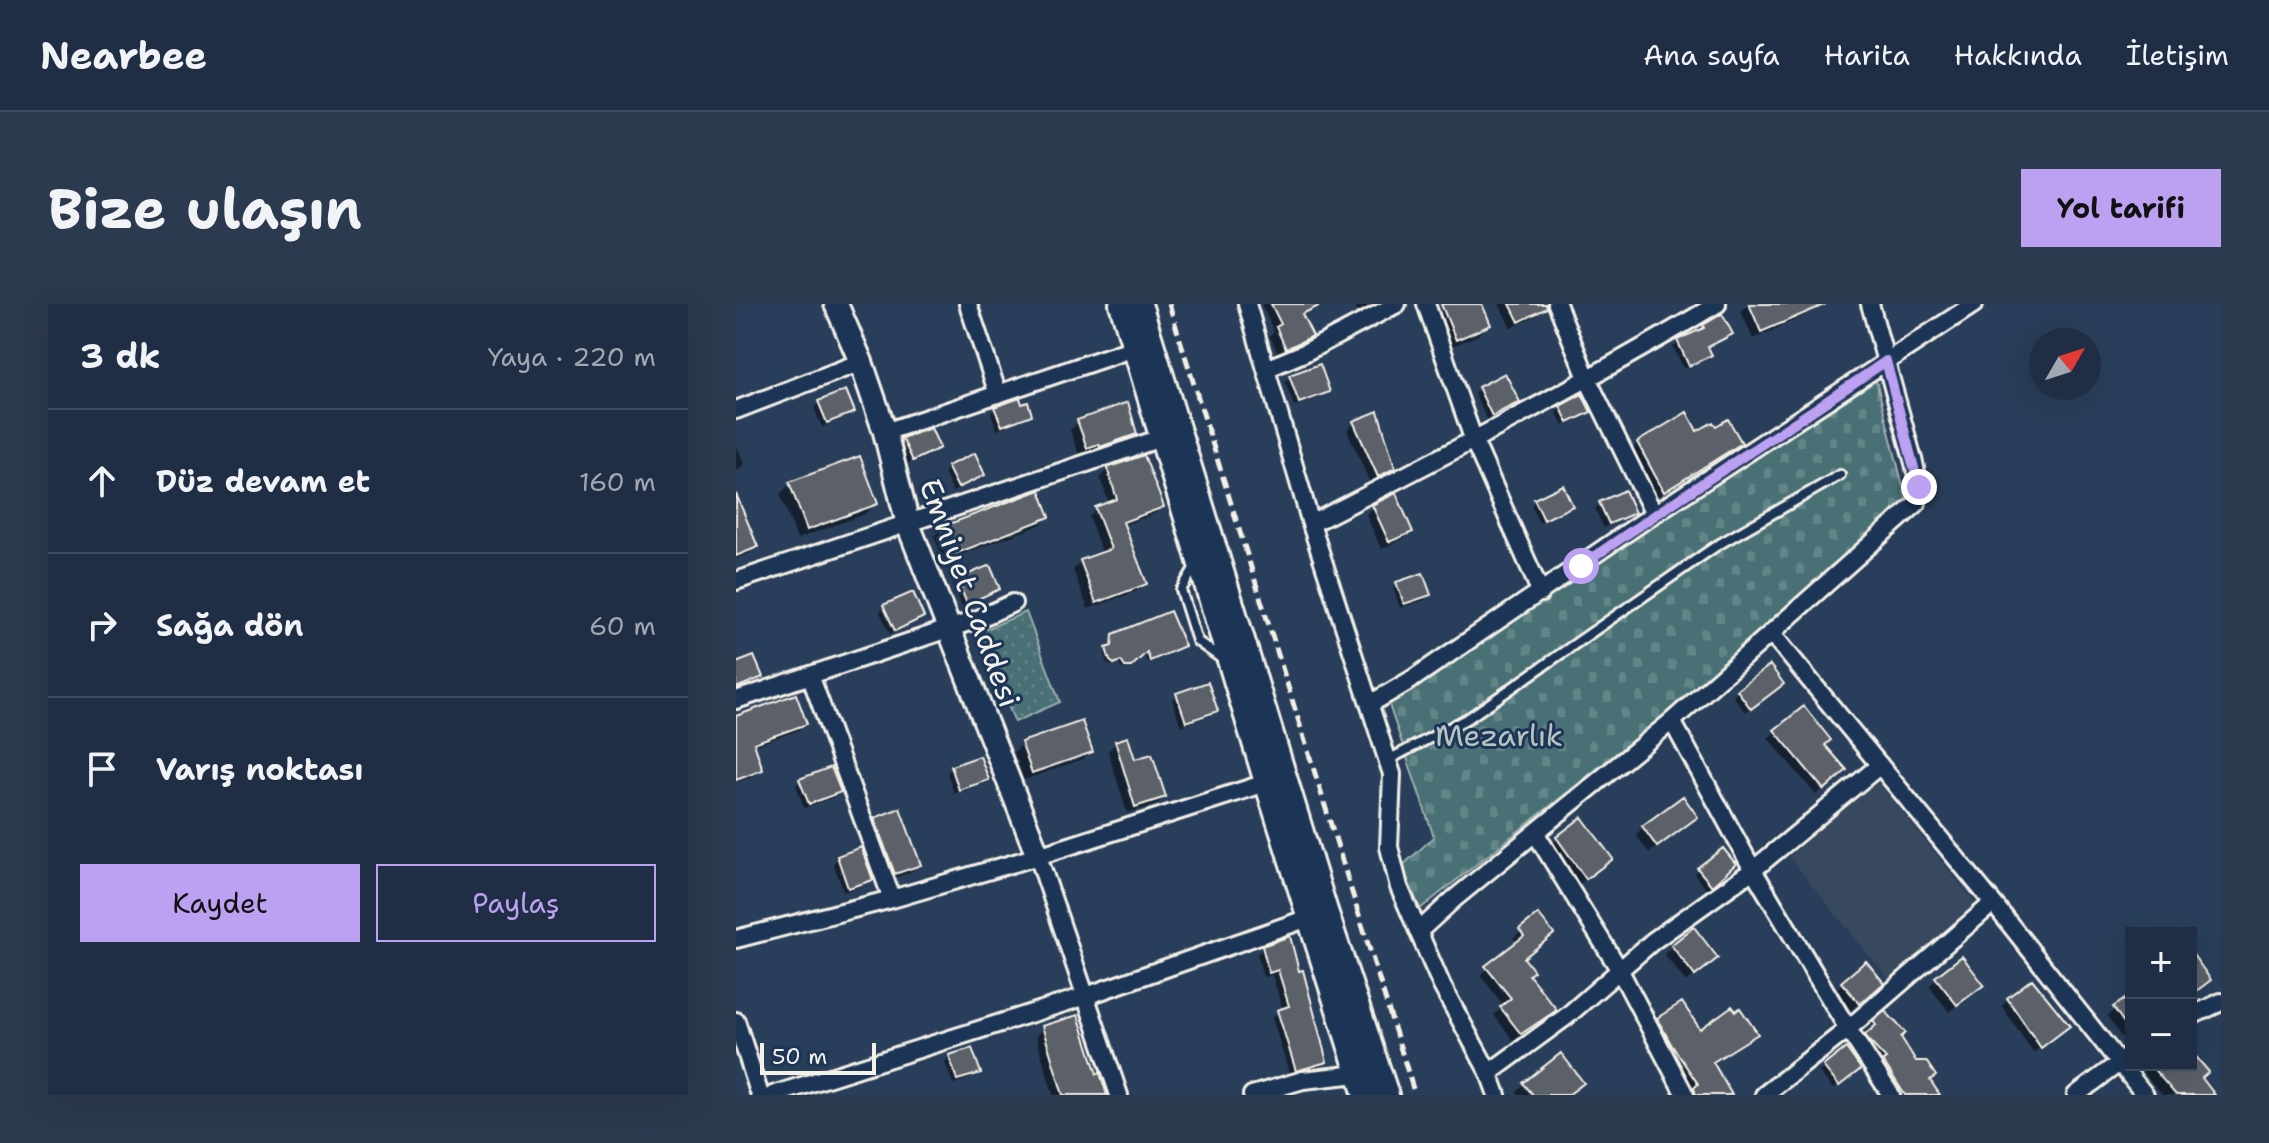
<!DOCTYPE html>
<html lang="tr">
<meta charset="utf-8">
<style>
:root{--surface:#1f2e44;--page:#2c3a4f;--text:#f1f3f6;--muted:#a1a8b2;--line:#3c4a5d;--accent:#bca0f2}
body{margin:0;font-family:"Shantell Sans",sans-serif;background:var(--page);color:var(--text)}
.controls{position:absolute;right:24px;bottom:24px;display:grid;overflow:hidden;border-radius:0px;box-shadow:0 8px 32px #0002}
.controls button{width:72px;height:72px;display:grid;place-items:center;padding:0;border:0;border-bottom:2px solid var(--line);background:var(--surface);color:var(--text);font:40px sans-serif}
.compass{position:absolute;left:1293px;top:24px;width:72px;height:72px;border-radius:50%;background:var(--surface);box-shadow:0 8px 32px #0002;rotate:51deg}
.scale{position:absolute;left:24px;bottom:20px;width:116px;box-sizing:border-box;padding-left:8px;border:4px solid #f4f1e8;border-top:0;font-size:22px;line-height:28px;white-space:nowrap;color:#f4f1e8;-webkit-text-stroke:6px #1d3557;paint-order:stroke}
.stop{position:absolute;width:24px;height:24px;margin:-18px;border:6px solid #bca0f2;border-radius:50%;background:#fff}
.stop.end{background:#bca0f2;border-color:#fff;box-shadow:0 2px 8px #0008}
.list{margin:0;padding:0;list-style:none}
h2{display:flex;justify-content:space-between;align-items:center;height:104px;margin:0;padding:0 32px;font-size:34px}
h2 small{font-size:26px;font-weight:400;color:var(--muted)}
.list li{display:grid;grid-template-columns:52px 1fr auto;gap:24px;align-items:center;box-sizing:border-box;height:144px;padding:0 32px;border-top:2px solid var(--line)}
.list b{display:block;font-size:30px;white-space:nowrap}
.list em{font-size:26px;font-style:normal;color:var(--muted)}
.actions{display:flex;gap:16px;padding:24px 32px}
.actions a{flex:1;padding:18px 0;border:2px solid var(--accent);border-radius:0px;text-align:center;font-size:28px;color:var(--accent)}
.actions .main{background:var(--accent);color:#111}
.icon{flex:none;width:44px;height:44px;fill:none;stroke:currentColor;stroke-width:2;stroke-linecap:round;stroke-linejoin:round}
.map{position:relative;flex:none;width:1485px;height:791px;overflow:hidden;border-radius:0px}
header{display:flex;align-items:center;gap:48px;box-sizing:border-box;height:112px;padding:0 40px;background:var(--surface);border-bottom:2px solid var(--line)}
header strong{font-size:38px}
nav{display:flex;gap:44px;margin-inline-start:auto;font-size:28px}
.intro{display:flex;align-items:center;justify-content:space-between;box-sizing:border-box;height:192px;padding:0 48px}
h1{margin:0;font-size:56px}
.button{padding:20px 36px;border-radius:0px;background:var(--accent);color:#111;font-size:28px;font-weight:700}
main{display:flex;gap:48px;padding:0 48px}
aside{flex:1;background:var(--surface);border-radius:0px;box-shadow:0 8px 32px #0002}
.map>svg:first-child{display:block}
.built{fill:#38485e}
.cemetery{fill:url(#cemetery-stones);stroke:#9eb0ae;stroke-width:2}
.park{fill:url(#park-dots);stroke:#9eb0ae;stroke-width:2}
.shadow{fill:#0007}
.building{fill:#5b6167;stroke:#f4f1e8;stroke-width:2}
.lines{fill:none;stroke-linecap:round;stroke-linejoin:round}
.lane-casing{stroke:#f4f1e8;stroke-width:14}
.street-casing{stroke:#f4f1e8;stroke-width:22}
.secondary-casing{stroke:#f4f1e8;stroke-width:28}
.lane{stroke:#1d3557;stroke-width:8}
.street{stroke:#1d3557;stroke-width:16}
.secondary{stroke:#1d3557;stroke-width:22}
.rail{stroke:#f4f1e8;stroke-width:5;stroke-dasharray:12 6;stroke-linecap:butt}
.route{stroke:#bca0f2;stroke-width:10}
.labels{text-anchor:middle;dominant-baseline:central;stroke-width:6;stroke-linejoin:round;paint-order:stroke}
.street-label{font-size:30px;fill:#f4f1e8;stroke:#1d3557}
.park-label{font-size:30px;fill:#b8c4bf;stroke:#1d3557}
</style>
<header>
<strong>Nearbee</strong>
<nav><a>Ana sayfa</a><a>Harita</a><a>Hakkında</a><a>İletişim</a></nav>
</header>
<div class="intro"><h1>Bize ulaşın</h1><a class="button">Yol tarifi</a></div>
<main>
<aside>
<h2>3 dk<small>Yaya · 220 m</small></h2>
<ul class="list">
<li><svg class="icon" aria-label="ahead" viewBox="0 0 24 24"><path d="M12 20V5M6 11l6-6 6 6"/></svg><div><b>Düz devam et</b></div><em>160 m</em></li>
<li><svg class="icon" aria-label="right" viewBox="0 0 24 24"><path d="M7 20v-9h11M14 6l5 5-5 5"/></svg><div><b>Sağa dön</b></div><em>60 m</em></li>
<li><svg class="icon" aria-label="arrive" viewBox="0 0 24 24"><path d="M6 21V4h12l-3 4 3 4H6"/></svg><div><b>Varış noktası</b></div></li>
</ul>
<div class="actions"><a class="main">Kaydet</a><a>Paylaş</a></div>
</aside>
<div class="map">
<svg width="1485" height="791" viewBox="0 0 1485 791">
<defs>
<pattern id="cemetery-stones" width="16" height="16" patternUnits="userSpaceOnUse" patternTransform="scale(2)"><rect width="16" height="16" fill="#497074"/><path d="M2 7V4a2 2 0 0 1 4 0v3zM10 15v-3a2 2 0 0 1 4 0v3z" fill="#648588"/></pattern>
<pattern id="park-dots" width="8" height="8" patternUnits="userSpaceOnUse" patternTransform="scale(2)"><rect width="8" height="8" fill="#497074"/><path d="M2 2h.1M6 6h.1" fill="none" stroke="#648588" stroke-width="1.8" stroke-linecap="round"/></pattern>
</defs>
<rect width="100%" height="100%" fill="#293e5a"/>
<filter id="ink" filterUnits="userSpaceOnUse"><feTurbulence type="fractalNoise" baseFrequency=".0125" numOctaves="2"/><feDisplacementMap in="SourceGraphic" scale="16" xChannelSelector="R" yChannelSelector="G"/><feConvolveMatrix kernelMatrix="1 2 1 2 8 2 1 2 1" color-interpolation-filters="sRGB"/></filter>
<g filter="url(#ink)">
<path class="built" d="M1139,474L1239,599L1155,678L1053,553Z"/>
<path class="cemetery" d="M1139,72L1171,198L1006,350L684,605L666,562L698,533L653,401Z"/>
<path class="park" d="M290,308L324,398L279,418L241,329Z"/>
<path class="shadow" d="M525,0H584L565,13L574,32L567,39L542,50L534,32L538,28Z
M618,0H641L622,9Z
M718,0H744L753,21L742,31L710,45L697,15L707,4Z
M763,0H806L808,4L800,12L775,24Z
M1012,0H1076L1078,4L1070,11L1017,35L1005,7Z
M968,23L994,30L971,45L973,50L969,55L948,65L937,43Z
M554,73L591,87L587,92L558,102L549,78Z
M743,85L781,97L751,115L738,89Z
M83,99L117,107L112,112L86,123L78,104Z
M259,104L294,110L289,115L261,126L255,109Z
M825,104L853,108L827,122L820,108Z
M342,118L399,130L391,138L356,149L355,147L343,151L334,126Z
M618,119L657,164L649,172L634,179L611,126Z
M960,130L1004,139L920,194L895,146L902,139Z
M167,136L202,144L197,149L171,160L163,141Z
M0,141L9,160L0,168Z
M212,164L247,171L217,188L208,169Z
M372,166L426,203L418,210L387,221L408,279L401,287L352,305L337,266L345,258L366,250L353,213L361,205L373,200L364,173Z
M54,180L140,200L129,210L61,235L44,190Z
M800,197L834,202L803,219L795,201Z
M864,200L897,208L868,224L859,205Z
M638,203L675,227L667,235L645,245L630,210Z
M312,213L304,221L208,257L198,232L206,224Z
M0,217L20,243L12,250L0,255Z
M222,276L262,285L257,290L226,303L217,281Z
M661,279L692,291L688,296L664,304L657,284Z
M148,303L186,313L154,330L144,308Z
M378,331L447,342L411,358L407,349L390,365H386L382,359L375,362L371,359L369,349L374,345L375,334Z
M0,361L25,373L20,378L0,386Z
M1040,385L1009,408L997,392L1002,387Z
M441,391L480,407L475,411L445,422L436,396Z
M1067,405L1101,473L1080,491L1032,434Z
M0,412L69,420L63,426L17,442L25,466L19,472L0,478Z
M380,439L428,493L420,501L391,509L372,447Z
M286,440L354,447L347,455L288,476L278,448Z
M216,464L251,475L246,480L218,489L211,469Z
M65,476L102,488L98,493L68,504L60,481Z
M139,515L183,560L175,568L151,577L131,523Z
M846,516L867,562L842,581L813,542Z
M952,520L913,549L900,531L907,523Z
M102,554L135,576L130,580L108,588L97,559Z
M962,565L980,578L970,585L958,570Z
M802,613L786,655L791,671L818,706L777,736L758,711L768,702L744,671L781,639L777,634Z
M552,635L589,757L583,763L554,771L536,714L547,706L536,671L527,673L521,650L527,644Z
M936,642L980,654L950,678L928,650Z
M1201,674L1238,688L1213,708L1193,682Z
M1107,679L1138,686L1115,706L1099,687Z
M1395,693V732L1388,737L1371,712Z
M1272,695L1325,728L1297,749L1266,702Z
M1149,710L1163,733L1202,791H1162L1143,764L1146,761L1126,737L1137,727L1134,724Z
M923,716L964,728L1019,729L975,759L994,791H953L915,723Z
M307,724L369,791H317L300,732Z
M1455,751L1464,774L1477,791H1426L1406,767L1412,761H1455Z
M214,753L243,768L238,773L217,780L209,758Z
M1088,763L1118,770L1097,785L1083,768Z
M789,780L831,791H783L781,788Z"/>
<path class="building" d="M535,0H587L566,10L577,32L550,45L540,23L545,20Z
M705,0H746L755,21L720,36Z
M774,0H810L811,4L783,18Z
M1013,0H1090L1025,28Z
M986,10L997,30L972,43L976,51L953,62L941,36L968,24L967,21Z
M584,60L594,88L563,99L553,71Z
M769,69L784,98L756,112L742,83Z
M110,86L119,108L91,119L82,97Z
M846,90L855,108L832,119L824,102Z
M284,94L286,100L292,98L296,111L266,122L258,103Z
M392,98L401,130L364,143L363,140L351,144L341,116Z
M642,107L659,164L642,173L617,117Z
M951,108L961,127L977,118L980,122L992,115L1006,139L928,188L901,138Z
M195,124L204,144L177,157L166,134Z
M239,149L249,171L222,184L211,162Z
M408,151L428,203L387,218L411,280L360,299L344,256L375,245L359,203L381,195L371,164Z
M124,152L142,200L71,226L53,178Z
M827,181L837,202L808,216L798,195Z
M304,186L314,213L216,251L205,223Z
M889,186L899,209L873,220L863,198Z
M660,189L677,228L653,238L636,201Z
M0,190L22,243L0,252Z
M254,261L264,285L231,300L221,275Z
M687,269L695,291L668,300L660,278Z
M177,288L188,313L159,327L147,301Z
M434,307L449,342L414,357L411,348L395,363H389L385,357L378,360L374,357L370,344L376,342L377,330Z
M18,352L27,373L0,384V359Z
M1034,361L1048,380L1015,405L1001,386Z
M472,378L482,407L450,418L440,389Z
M60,390L71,420L18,439L27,466L0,476V412Z
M1068,402L1095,436L1089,441L1111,466L1088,486L1038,426Z
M346,417L357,448L296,469L285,438Z
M392,433L399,455L416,450L430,493L399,503L379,437Z
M244,452L253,476L223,486L215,462Z
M95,463L105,488L73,500L63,475Z
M947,492L962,513L921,543L906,522Z
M164,504L185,561L159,570L138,514Z
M846,513L877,555L850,575L820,533Z
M125,543L137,576L112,584L101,552Z
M987,544L1000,560L976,582L961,564Z
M802,610L818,630L788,654L798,667L793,671L821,706L785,730L764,703L775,694L749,662L788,632L783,625Z
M958,623L982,654L959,672L935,641Z
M554,632L563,667L567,666L591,758L560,767L541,706L553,702L542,666L533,669L526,642Z
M1455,648L1475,676L1455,691Z
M1226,652L1248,681L1221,701L1199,673Z
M1130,657L1148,679L1124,700L1105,678Z
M1296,675L1334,722L1305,744L1271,694Z
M1395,691V729L1377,703Z
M946,698L964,725L996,702L1000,707L1004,704L1022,730L977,758L996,791H960L958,784L962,780L935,740L921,714Z
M1149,707L1170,729L1165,733L1180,757H1190L1200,772L1194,776L1204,791H1169L1147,757L1150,755L1133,737L1129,731L1140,721L1137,717Z
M342,711L361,770L364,769L371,791H327L306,722Z
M236,744L245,769L221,776L213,751Z
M1110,744L1125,765L1103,782L1087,762Z
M1455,747L1473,768L1466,774L1479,791H1440L1414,761H1455Z
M825,749L848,779L832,791H797L787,779Z"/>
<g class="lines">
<g class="lane-casing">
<path id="lane" d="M459,263L445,286L461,337L489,357
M652,456L734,413L980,242L1104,171"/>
</g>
<g class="street-casing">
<path id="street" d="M232,0L262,90
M511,0L575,220L656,470L653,543L663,583L706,682L753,769L761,791
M690,0L738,137L805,289
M821,0L851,74L918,210
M530,65L568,49L661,0
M0,106L125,58
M149,128L398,44
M575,220C712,150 849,79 981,0
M0,277L425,134
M1036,330L1257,599L1409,791
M74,371L156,595
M0,396L242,315L277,299
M634,400L675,376L918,210L1238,0
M936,417L1017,566L1112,725L1155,791
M800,530L883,665L949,791
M302,552L383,791
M683,627L718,595L936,417L1181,199L1183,183L1178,159L1134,0
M0,635L156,595L302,552L539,476
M1455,712L1485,698
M0,717L24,791
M753,769L831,712L917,637L1017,566L1144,461
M37,791L350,692L581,611
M516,791L567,776L622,770
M1028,791L1112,725L1257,599
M1340,791L1395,750"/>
</g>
<g class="secondary-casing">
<path id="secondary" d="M100,0L125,58L149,128L172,220L302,552
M385,0L530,478L629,791
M404,0L590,607L651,791"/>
</g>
<use href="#lane" class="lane"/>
<use href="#street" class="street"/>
<use href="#secondary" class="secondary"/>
<path class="rail" d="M433,0L679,791"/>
</g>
</g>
<g class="lines" filter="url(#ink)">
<path class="route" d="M845,262C945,191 1050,126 1150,57L1183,183"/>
</g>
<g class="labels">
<g class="street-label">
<text transform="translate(234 289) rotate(70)">Emniyet Caddesi</text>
</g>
<g class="park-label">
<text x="763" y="431">Mezarlık</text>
</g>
</g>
</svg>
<div class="controls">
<button>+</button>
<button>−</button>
</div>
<svg class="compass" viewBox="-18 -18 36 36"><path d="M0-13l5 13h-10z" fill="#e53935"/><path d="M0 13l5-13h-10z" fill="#a1a8b2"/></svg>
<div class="scale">50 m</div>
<div class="stop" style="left:845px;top:262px"></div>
<div class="stop end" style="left:1183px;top:183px"></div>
</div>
</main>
